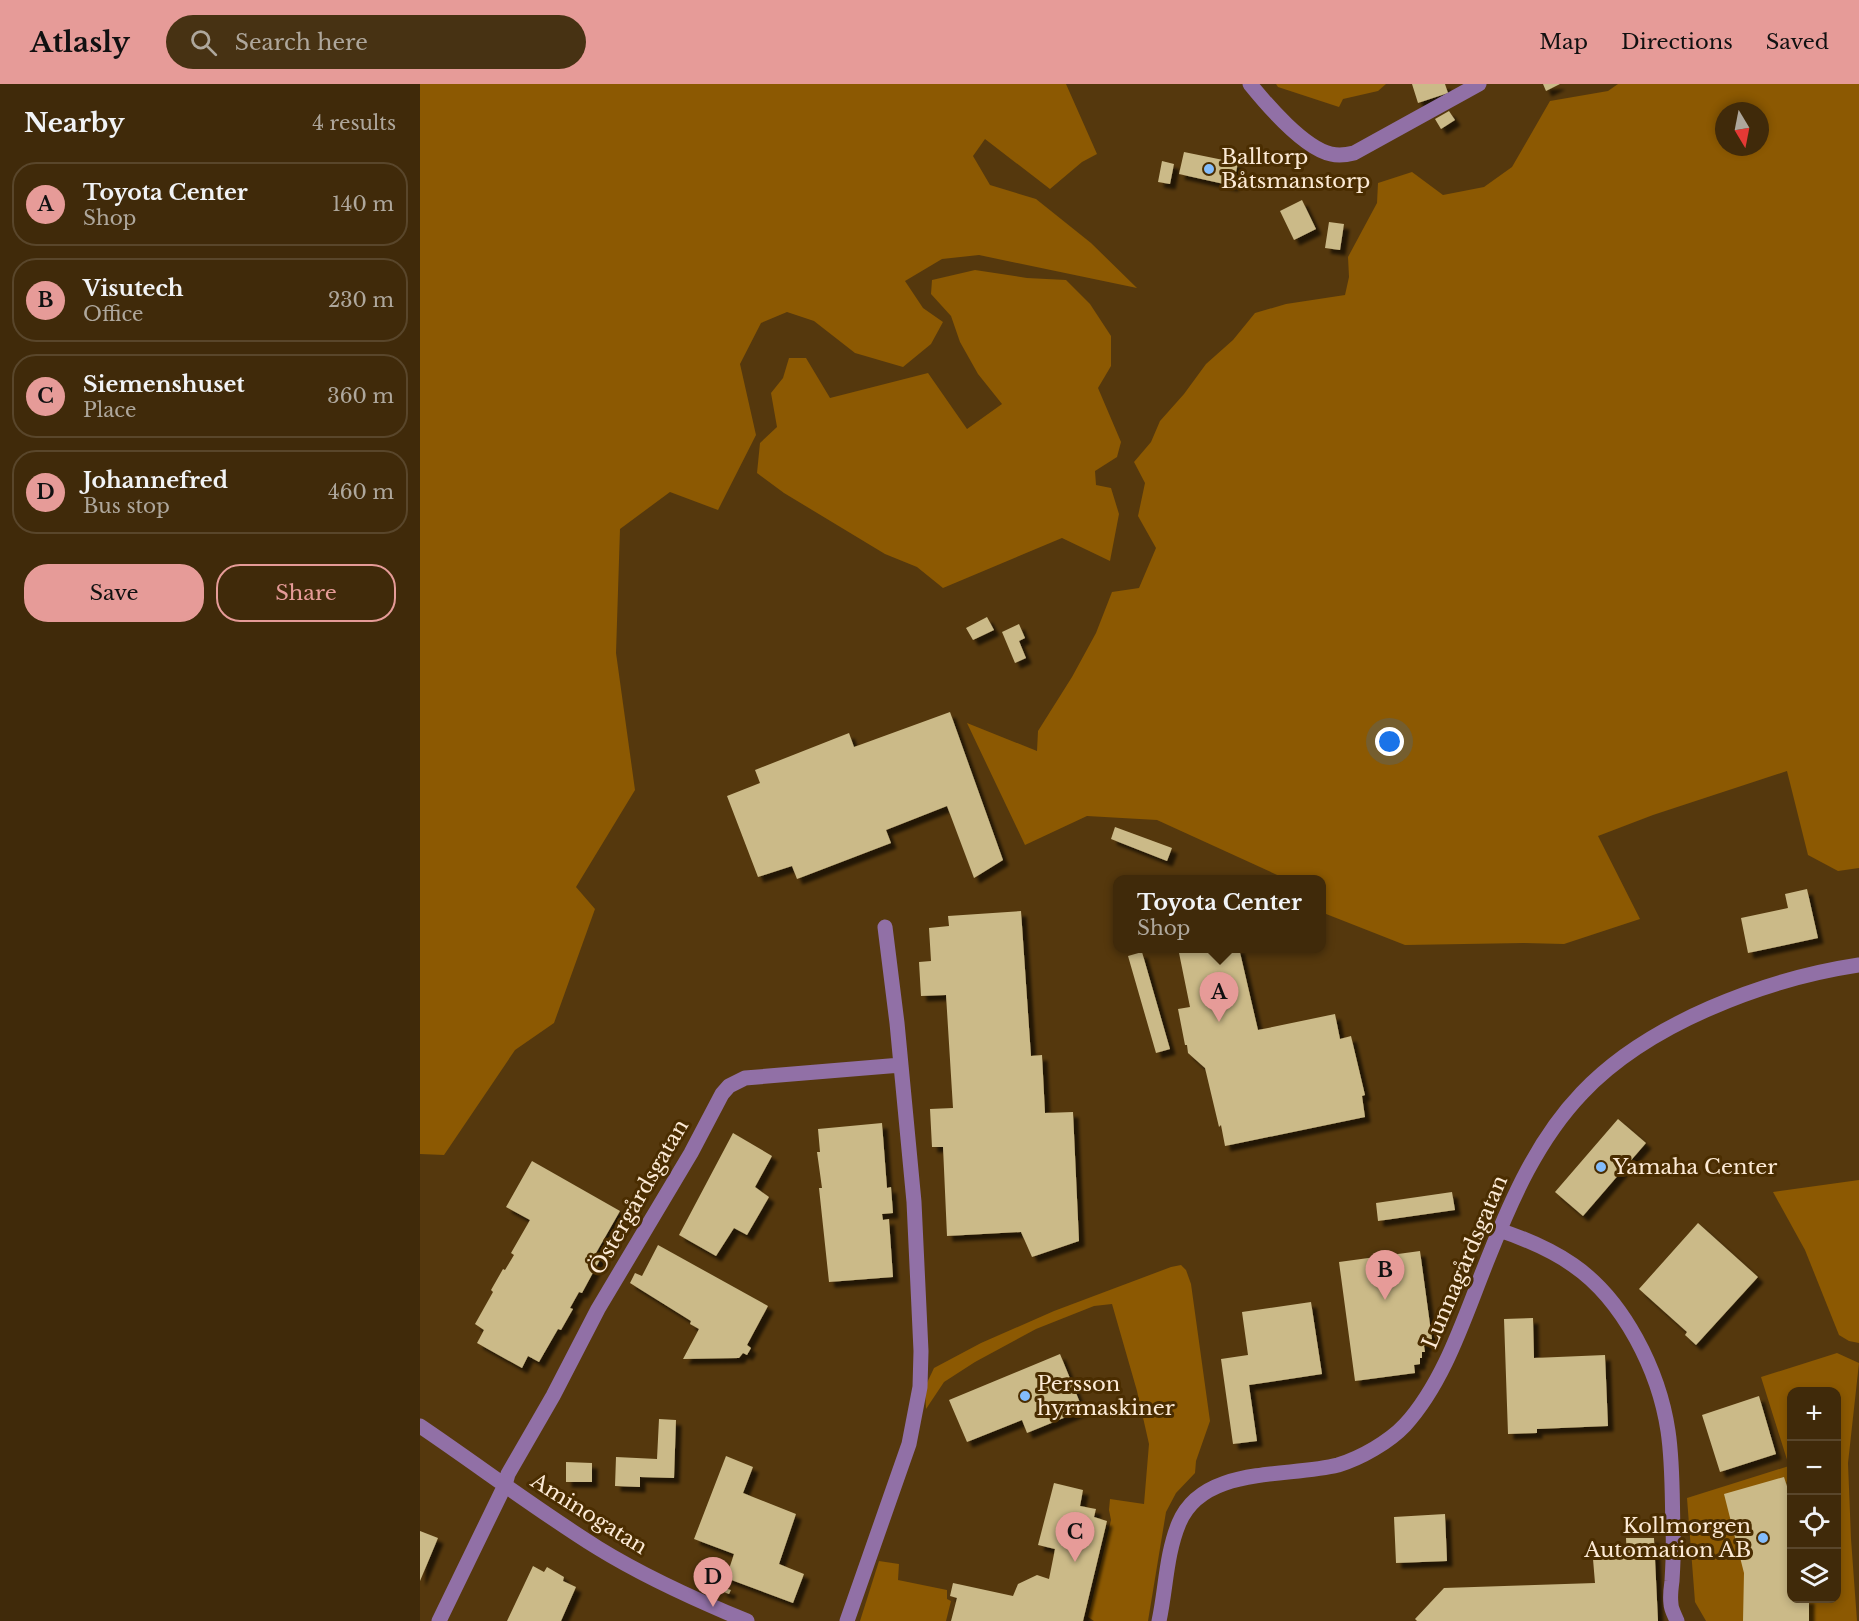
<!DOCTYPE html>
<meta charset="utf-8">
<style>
:root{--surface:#402a0a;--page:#473213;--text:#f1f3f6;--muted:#aea79c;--line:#59462b;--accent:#e69b98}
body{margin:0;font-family:"Libre Baskerville",serif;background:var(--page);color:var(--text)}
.controls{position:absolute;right:18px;bottom:18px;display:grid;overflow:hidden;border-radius:12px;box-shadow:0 3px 9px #0003}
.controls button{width:54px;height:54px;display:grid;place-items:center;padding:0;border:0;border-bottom:2px solid var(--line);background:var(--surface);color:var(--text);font:30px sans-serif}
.compass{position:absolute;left:1295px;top:18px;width:54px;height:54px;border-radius:50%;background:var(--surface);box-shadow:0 3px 9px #0003;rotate:170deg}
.you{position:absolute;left:970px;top:658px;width:21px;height:21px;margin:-15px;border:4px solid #fff;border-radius:50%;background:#1a73e8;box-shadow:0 0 0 9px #1a73e833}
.badge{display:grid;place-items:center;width:39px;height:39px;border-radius:50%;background:var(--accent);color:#111;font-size:20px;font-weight:700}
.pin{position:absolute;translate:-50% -50px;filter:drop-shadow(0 2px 3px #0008)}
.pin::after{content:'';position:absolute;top:32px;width:21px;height:18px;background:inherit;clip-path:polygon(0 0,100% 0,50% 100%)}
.popup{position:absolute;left:693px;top:791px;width:213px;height:78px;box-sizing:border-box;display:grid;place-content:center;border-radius:12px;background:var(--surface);filter:drop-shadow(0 2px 4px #0005);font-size:20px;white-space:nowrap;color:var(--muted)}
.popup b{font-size:22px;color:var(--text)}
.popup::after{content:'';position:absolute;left:50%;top:100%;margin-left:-12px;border:12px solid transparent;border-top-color:var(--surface)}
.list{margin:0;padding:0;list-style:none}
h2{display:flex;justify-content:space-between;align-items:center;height:78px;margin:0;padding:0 24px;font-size:26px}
h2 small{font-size:20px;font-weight:400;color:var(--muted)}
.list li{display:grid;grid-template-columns:39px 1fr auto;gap:18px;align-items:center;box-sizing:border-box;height:84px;margin:0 12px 12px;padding:0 12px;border:2px solid var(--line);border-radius:24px}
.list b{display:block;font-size:22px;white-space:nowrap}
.list p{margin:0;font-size:20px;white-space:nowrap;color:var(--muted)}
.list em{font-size:20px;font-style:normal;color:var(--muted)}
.actions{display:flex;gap:12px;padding:18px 24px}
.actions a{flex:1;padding:14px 0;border:2px solid var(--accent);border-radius:24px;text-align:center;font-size:21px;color:var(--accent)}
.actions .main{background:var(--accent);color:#111}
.icon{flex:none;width:33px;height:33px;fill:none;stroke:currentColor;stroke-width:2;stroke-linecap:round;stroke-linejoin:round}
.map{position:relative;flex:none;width:1439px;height:1537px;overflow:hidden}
header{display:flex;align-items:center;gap:36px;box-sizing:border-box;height:84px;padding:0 30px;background:var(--accent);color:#111}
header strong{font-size:28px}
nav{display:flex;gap:33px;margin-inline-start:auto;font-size:21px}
.search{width:420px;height:54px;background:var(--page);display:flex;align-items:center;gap:15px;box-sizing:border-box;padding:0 21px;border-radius:33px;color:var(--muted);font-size:22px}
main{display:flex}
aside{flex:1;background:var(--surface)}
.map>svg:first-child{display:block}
.green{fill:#8c5902;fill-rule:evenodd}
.building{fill:#cbba88;filter:url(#shadow)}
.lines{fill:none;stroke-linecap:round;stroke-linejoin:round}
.minor{stroke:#9170a6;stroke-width:15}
.poi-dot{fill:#83bcfb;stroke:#4a2d01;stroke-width:2}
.labels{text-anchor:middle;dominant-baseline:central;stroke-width:6;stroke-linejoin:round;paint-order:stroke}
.poi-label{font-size:21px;fill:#fcead5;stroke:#4a2d01;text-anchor:start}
.street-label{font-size:21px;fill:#fcead5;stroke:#4a2d01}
</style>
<header>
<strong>Atlasly</strong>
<div class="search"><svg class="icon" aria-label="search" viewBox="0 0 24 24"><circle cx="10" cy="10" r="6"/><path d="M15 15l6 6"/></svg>Search here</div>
<nav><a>Map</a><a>Directions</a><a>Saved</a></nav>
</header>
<main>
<aside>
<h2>Nearby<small>4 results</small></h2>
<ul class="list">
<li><span class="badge">A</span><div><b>Toyota Center</b><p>Shop</p></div><em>140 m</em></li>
<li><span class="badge">B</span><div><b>Visutech</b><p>Office</p></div><em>230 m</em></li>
<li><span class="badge">C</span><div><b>Siemenshuset</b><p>Place</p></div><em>360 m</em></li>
<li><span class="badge">D</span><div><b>Johannefred</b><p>Bus stop</p></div><em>460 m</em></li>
</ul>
<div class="actions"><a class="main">Save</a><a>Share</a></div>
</aside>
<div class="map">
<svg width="1439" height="1537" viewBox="0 0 1439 1537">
<defs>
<filter id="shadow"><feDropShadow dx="5.5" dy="5.5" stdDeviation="1.5" flood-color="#0009"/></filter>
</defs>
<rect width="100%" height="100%" fill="#55380d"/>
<path class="green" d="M0,0H646L677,70L662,78L630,105L565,55L553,72L570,101L616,115L671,159L717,204L559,171L522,175L485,197L503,224L523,238L511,260L483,283L435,269L394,237L367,228L341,239L320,280L336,351L298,426L250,408L200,445L196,569L215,706L156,803L175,825L134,939L95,966L24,1071L0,1070Z
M856,0H966L958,7L923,15L919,23L858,3Z
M1198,0H1439V784L1418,787L1388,771L1367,687L1233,731L1178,752L1220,835L1144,860L1104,859L985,861L901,828V796L866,795L737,736L667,732L605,761L547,639L617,667L618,647L652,593L676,549L692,508L719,504L736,464L718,432L725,399L714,378L731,358L740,337L764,310L786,280L813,256L835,229L866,220L925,211L929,193L928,173L957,119L958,99L992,88L1023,111L1064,103L1092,83L1130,17L1188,7ZM1304,27H1340V63H1304Z
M555,186L607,194L646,196L670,220L691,252V282L678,304L701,358L697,373L675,387L676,401L691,404L699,430L690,477L642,454L523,504L497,483L465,470L364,409L337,389L340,359L357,343L351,309L363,294L369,274H386L410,314L508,289L547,345L582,320L558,290L540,258L531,232L511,210L512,196Z
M1439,1096V1259L1429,1257L1419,1251L1385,1166L1353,1108Z
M761,1181L766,1186L771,1200L790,1337L776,1377L775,1389L756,1409L746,1428L728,1537H674L668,1533L691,1436L689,1426L690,1415L724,1420L729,1360L717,1307L692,1220L674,1222L616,1245L555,1278L524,1298L506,1325L505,1303L514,1284L561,1259L634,1227L751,1183Z
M1417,1269L1439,1279L1428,1379L1431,1455L1437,1537H1286L1275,1518L1267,1414L1369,1382L1341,1293ZM1372,1308H1416V1514H1372Z
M459,1477L479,1480L478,1496L527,1506V1515L531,1517L526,1537H440Z"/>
<path class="building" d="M992,0H1025L1028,9L998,19Z
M1123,0H1140L1126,7Z
M1029,27L1035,36L1021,45L1015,35Z
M764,68L818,79L813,102L759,90Z
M742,77L754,80L750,100L738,98Z
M882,116L896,145L874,156L860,127Z
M909,138L924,140L920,166L905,164Z
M567,533L574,546L553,556L546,544Z
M599,540L605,554L599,557L606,574L595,579L582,548Z
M530,628L583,776L554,794L527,722L466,746L471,759L377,795L372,782L338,793L307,712L340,699L335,686L429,649L434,663Z
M695,743L752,764L747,777L691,755Z
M1387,805L1398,854L1328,869L1321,834L1368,824L1365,810Z
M601,827L611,972L622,971L625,1029L653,1028L659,1157L612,1173L601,1148L527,1152L523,1063H512L510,1025L533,1024L526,911L501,912L499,878L511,877L509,844L529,842L528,832Z
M758,864H819L838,946L915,930L920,955L931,952L945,1011L942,1012L945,1033L805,1062L801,1041L799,1043L785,984L768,969L767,961H765L758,925L770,923Z
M722,868L750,965L736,969L708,872Z
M1198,1035L1226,1059L1163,1132L1135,1108Z
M462,1039L467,1104L471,1103L473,1129L462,1130L463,1136L469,1135L473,1193L409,1198L399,1104H402L397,1068H400L398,1045Z
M313,1049L352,1072L335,1103L349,1113L327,1151L314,1144L296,1172L259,1151Z
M112,1077L200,1127L176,1169L182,1172L162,1209L159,1208L150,1224L153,1225L141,1246L138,1245L119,1278L108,1272L102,1284L57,1259L64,1246L55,1240L73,1208L71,1206L83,1185L85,1186L94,1171L91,1169L110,1136L86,1123Z
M1032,1108L1035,1126L958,1137L956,1119Z
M1278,1139L1338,1193L1276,1261L1265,1251L1267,1248L1219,1205Z
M238,1161L348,1222L327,1261L331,1264L327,1271L323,1269L319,1274L263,1275L279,1245L270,1240L271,1237L210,1199L215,1189L222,1192Z
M1000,1167L1012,1255L1006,1256L1007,1261L1004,1262L1005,1268H1002V1274H1000V1280L994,1281L995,1289L935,1297L919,1178Z
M891,1218L902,1290L829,1301L837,1357L813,1360L801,1275L828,1271L822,1228Z
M1113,1234L1114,1274L1185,1271L1188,1342L1117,1345V1349L1088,1350L1084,1235Z
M640,1270L663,1326L607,1349L602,1336L547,1358L529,1316Z
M1339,1312L1356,1370L1300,1388L1282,1331Z
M239,1335L256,1336L254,1394L220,1393V1403L195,1402L196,1373L237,1375Z
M306,1372L333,1383L323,1409L376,1430L359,1480L384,1490L373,1519L306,1494L314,1470L274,1455Z
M146,1378L172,1379V1398H146Z
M1364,1393L1372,1418V1514H1389V1537H1323L1324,1489L1304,1410Z
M634,1399L663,1406L660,1422L676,1425L674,1433L687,1437L663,1537H531L537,1514L530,1512L533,1499L593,1512L598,1500L617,1491L629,1495L635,1465L618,1461Z
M1025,1430L1027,1477L976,1479L974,1433Z
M0,1447L18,1454L0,1497Z
M1206,1454H1234L1238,1537H997L995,1535L1024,1504L1175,1499L1173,1475L1207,1474Z
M113,1482L124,1488L127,1483L144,1493L143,1497L156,1503L141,1537H87Z
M302,1503L311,1506L309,1510L301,1507Z"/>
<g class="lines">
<path class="minor" d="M830,0C847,21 884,64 911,70C919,72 926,71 934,69L1059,0
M1079,1146C1106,1155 1130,1165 1153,1181C1204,1216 1239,1287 1248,1347C1253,1380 1252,1414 1253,1447C1254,1464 1253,1480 1252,1497C1251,1504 1250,1513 1251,1520C1251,1525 1255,1532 1257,1537
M0,1342C59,1382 117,1426 178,1464C225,1493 276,1516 327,1537
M19,1537L85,1401L88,1390L133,1312L178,1225L271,1069L302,1010L309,1002L325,994L481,981
M427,1537L489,1360L500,1303L501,1267L494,1118L477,939L465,843
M739,1537C746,1505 746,1470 759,1439C783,1381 867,1394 918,1381C941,1374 969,1358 985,1341C1026,1296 1046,1228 1069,1172C1092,1114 1118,1055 1162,1009C1228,939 1346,895 1439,881"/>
</g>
<g class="poi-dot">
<circle cx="789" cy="85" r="6"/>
<circle cx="1181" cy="1083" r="6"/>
<circle cx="605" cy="1312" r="6"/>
<circle cx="1343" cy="1454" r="6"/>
</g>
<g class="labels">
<g class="poi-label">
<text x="801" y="73">Balltorp<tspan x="801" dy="24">Båtsmanstorp</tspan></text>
<text x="1193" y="1083">Yamaha Center</text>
<text x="617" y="1300">Persson<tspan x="617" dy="24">hyrmaskiner</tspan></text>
<text x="1331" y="1442" text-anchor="end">Kollmorgen<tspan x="1331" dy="24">Automation AB</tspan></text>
</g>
<g class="street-label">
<text transform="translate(219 1113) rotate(-60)">Östergårdsgatan</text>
<text transform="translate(1045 1178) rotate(-67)">Lunnagårdsgatan</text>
<text transform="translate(169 1430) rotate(32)">Aminogatan</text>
</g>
</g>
</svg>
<div class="controls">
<button>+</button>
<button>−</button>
<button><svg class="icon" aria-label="locate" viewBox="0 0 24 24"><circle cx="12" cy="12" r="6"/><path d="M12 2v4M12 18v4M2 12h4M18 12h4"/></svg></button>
<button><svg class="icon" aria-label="layers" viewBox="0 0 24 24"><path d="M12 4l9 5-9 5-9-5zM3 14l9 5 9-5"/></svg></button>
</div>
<svg class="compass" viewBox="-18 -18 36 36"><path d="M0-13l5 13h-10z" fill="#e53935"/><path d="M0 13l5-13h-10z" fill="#aea79c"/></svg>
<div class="you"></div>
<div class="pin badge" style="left:799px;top:938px">A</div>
<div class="popup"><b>Toyota Center</b>Shop</div>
<div class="pin badge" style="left:965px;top:1216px">B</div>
<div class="pin badge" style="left:655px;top:1478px">C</div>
<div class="pin badge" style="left:293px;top:1523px">D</div>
</div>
</main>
